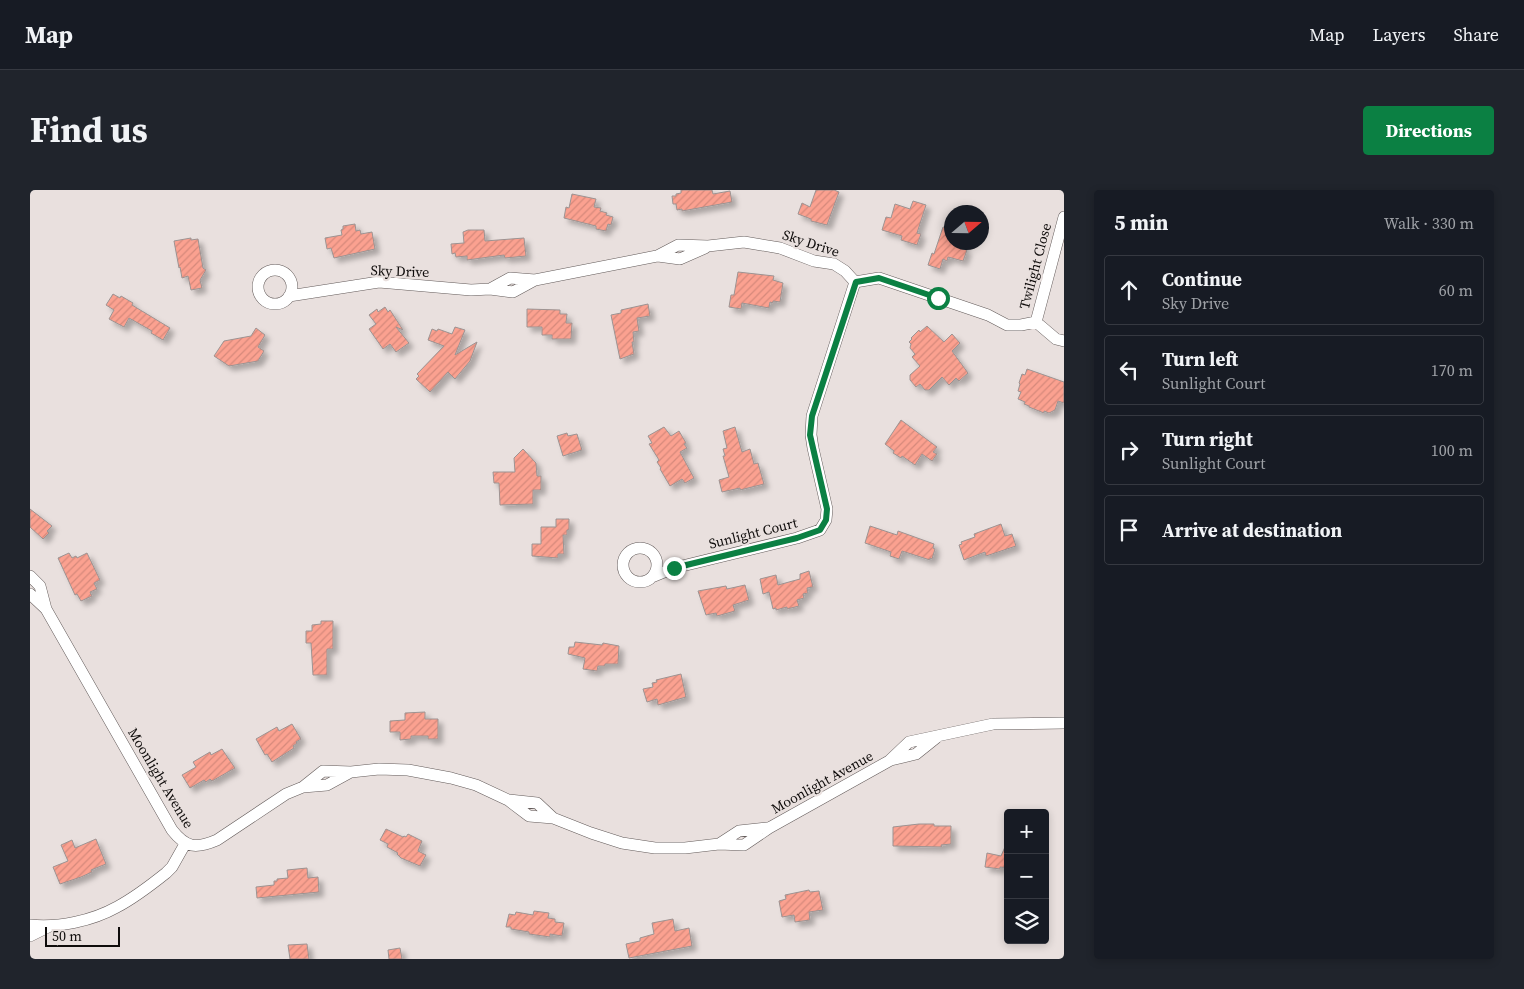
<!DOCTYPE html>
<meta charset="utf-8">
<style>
:root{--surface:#171b24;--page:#20242c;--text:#f1f3f6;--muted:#9ea1a6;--line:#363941;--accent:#0b8043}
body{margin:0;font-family:"Source Serif 4",serif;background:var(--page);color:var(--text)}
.controls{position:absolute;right:15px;bottom:15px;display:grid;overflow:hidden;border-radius:5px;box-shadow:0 2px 8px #0003}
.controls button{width:45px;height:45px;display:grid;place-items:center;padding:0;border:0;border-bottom:1px solid var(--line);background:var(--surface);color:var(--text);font:25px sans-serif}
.compass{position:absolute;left:914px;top:15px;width:45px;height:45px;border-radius:50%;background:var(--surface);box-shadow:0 2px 8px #0003;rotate:70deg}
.scale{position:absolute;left:15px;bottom:12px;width:75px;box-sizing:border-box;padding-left:5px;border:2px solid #0f0c0b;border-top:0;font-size:14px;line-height:18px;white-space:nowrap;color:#0f0c0b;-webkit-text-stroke:4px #e9e0de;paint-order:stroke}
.stop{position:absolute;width:15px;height:15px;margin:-11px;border:4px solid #0b8043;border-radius:50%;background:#fff}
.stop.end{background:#0b8043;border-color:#fff;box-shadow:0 1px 5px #0008}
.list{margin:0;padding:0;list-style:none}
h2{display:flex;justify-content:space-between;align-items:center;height:65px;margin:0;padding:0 20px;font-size:21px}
h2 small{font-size:16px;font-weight:400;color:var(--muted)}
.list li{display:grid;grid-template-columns:32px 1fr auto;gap:15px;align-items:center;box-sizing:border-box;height:70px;margin:0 10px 10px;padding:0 10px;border:1px solid var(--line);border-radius:5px}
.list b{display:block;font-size:19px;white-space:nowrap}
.list p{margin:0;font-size:16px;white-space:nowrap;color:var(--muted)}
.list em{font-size:16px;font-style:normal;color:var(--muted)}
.icon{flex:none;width:28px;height:28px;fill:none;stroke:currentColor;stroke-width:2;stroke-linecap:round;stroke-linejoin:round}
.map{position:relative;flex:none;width:1034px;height:769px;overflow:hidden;border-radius:5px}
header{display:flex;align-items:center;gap:30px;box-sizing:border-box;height:70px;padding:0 25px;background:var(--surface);border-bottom:1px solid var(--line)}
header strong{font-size:24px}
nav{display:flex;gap:28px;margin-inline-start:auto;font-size:18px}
.intro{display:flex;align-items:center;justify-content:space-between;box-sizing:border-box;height:120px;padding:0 30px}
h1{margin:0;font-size:35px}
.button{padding:12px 22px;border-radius:5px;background:var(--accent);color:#fff;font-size:18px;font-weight:700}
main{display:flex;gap:30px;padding:0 30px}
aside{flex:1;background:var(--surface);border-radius:5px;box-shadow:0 2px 8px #0003}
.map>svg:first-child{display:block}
.building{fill:url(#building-hatch);stroke:#9c9392;filter:url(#shadow)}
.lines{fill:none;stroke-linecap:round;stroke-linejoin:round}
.street-casing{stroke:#635b5a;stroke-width:12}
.street{stroke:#fff;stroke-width:11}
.route{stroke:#0b8043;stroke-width:6}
.labels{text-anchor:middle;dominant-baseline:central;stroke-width:4.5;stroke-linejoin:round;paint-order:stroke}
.street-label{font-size:14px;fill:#0f0c0b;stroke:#e9e0de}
</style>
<header>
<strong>Map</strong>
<nav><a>Map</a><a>Layers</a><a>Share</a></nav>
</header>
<div class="intro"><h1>Find us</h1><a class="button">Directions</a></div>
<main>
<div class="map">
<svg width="1034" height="769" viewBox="0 0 1034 769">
<defs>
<pattern id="building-hatch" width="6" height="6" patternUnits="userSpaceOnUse" patternTransform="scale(1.25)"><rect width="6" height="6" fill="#fba190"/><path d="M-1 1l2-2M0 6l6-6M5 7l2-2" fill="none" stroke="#d6897b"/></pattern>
<filter id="shadow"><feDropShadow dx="4.5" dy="4.5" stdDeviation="2.5" flood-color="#0004"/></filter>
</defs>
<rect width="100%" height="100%" fill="#e9e0de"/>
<path class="building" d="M651,0H682L683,4L700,1L702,12L652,21V19L647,20L646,14H643L642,6H646V4L651,3Z
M786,0H804L809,2L797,35L781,31V29L768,24L772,13L780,17Z
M542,4L566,9L564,17L571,18L570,21L577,23L576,25L583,27L581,35L578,34L576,41L566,39V36L534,28L536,17L539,18Z
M883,11L896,15L887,43L891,44L887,55L871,50L872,46L852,40L856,27L861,28L865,14L880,19Z
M325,34L326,41L330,40L331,44L342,42L345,59L304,68L301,58L297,59L295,48L312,45L311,40L313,39V36Z
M913,37L922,40V52H935L932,59L937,60L933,71L918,67L917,71L913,69L910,79L898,75L902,63L904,64Z
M438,40H454L455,51L494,48L496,66L475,68L474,65L437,70V66L426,67L425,63L422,64L421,54L434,53L433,42Z
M161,48V50L168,49L173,78L176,80L170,90L172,98L161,100L158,86L152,88L150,77L149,78L144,51Z
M708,82L744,86L743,90L753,93L750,112L743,111V113L740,112L739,118L712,113L711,119L699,117L701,105H704Z
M83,104L90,108L91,106L103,113L102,115L140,138L133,150L121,143L122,141L99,128L94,137L79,129L84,120L76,115Z
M618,114L620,126L607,128L609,141L603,142L604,152H602L604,164L590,169L581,125L591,123V120Z
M355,117L358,122L360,120L373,140L366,137L379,153L366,162L360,154L353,159L339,139L346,134L339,125L347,119L348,122Z
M497,119L530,120V124H537L536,133H542L541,149H522V145H512V137H497Z
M897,136L914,152L922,144L930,153L922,161L938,183L929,191L926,188L919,195L912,187L899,200H895L890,194L886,197L880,190V185L890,176L882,167L885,164L880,158L881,154L879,152L882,149L881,148L889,140L890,142Z
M425,137L435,140L425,165L447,152L440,171L425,189L418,182L400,202L386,189L389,186L387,184L414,156L398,150L402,139L407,141L408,139L422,144Z
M226,138L235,145L228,157L234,161L228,171L199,176L184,166L194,151L221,146Z
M997,179L1034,192V213L1028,211L1025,220L1019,223L1014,221V223L999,217V216L994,214L995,212L988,209L991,202L988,201L990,194L989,193L992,184L995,185Z
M871,230L907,257L903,262L907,264L902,271L892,264L885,275L872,266L871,268L863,263L864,261L855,254Z
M634,237L641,246L649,241L656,253L654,254L657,258L650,262L664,288L655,293L652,289L640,296L630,279L631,278L627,272L629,270L619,254L622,253L618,246Z
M705,237L712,262L720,259L724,274L728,273L734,294L710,300V298L692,302L689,290L699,287L693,266H695L693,259L697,258L693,241Z
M537,243L538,246L547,244L552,260L533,266L527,246Z
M493,259L506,273L507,286H511V300H503V314L470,315L469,293H464L463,282H485L484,268Z
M0,319L22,336L17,341L19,343L13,349L0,337Z
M526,329H539V340H537V345H533L534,364H528V368L502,366V354H511V337H526Z
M971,334L975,346L982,344L986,356L956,366L955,362L934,370L929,355L932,354L931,352L945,347L944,344Z
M840,336L867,345L868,341L904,354L903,358L905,359L902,369L900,368V370L872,361L869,369L860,366L861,362L835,353Z
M39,363L42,368L46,366L47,368L57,363L70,390L64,393L67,399L60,402L62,406L51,411L47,404L45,405L28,368Z
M779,381L783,397L777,398L778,403L773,404L774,408L767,410L769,416L757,419V417L746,420V418L743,419L739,402L733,404L730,389L746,385L748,395L770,389V384Z
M715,395L719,410L703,415L705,421L687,426L686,423L676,425L668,401L696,396L697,399Z
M291,431H303V459H297V485H283L281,453H276V441H282V435L291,434Z
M545,452L572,455L573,453L589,456L588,474H575V476H568L567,481L553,479L555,468L538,464L539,457H544Z
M651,484L656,507L628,515L627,509L617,512L613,499L623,497L622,493L627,492L626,490Z
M395,522V529H408V549H398V546H381V549L370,550V542H360V531L375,530V523Z
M262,534L271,549L266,552L267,553L263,556L264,558L242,572L237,564L235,565L226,549L247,537L249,541Z
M192,559L205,578L182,591L180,589L176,592L174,590L160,598L152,585L166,577L163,572L180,562L181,565Z
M889,634H904V636H921V654L911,655L912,657L863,656V637Z
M356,639L373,647L374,646L376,647L378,644L392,651L388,661L396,665L390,676L371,668L367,664L368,663L357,657L358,654L350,650Z
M66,649L76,674L61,680L62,682L51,687L30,694L23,677L38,671L31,655L42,650L45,658Z
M978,650V678L970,677V679L955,677L957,663L971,666Z
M277,678L278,688L288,687L289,702L227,708L226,697L244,695V691H247V689L258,688L257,680Z
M779,700L780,702L789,701L793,720L779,722L780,730L765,732L764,725L752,727L749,711L756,709L755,705Z
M504,721L519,723L518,728L525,729V732L534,733L532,746L520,744V747L499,744V742L481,739V737H476L479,724L485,725L486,722L503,725Z
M643,729L645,741L659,738L662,756L599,768L596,754L610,751V748L624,744L622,733Z
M277,754L279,769H260L258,755Z
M370,758L372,769H359L358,760Z"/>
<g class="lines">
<g class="street-casing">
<path id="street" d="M628,66L650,69L675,58
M228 97a17 17 0 1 1 34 0a17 17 0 1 1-34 0Z
M460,99L480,88L505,90L627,66L648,55L678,56L714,52L750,58L784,71L804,74L815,81L825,92L849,88L958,125L977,135H991L1006,132L1026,149L1034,151
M259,106L349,92L441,100L460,99L483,102L505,90
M1006,132L1034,27
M593 375a17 17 0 1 1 34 0a17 17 0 1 1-34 0Z
M0,386L10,396L16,419L142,640C156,658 166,659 187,650L256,604L273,597L293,581L321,582L349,579L378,580L421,588L446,595L478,610L499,626L523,628L561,643L592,653L625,658H655L689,654L714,655L739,638L859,571L879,552L963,534L1034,533
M622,387L644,378L767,348L790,340L796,330L797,319L783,258L781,245L782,226L825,92
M0,404L15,418
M861,570L886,564L906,548
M273,597L297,595L319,583
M479,610L507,613L523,628
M689,654L709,641L737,638
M0,735C28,738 62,731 87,717C104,708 121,695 136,683L142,677L155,654
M0,746L18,737"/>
</g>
<use href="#street" class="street"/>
</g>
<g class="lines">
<path class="route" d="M644,378L767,348L790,340L796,330L797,319L783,258L780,245L782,226L826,92L849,88L908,108"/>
</g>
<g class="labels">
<g class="street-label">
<text transform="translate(781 53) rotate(18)">Sky Drive</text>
<text transform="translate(1005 76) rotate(-75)">Twilight Close</text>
<text transform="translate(370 81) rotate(2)">Sky Drive</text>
<text transform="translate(723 343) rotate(-14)">Sunlight Court</text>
<text transform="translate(131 588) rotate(59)">Moonlight Avenue</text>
<text transform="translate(792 592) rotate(-29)">Moonlight Avenue</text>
</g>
</g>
</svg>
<div class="controls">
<button>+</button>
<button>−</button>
<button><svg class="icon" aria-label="layers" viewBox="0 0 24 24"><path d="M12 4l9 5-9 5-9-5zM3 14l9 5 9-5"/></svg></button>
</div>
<svg class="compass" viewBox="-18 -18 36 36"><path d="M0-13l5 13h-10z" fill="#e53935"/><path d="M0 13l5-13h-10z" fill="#9ea1a6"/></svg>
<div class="scale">50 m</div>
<div class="stop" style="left:908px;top:108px"></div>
<div class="stop end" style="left:644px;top:378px"></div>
</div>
<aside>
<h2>5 min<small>Walk · 330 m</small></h2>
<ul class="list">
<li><svg class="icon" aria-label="ahead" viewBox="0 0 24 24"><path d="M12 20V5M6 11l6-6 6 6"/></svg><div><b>Continue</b><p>Sky Drive</p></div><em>60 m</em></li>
<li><svg class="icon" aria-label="left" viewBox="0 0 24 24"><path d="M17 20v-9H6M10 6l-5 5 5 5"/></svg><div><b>Turn left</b><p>Sunlight Court</p></div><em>170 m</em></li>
<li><svg class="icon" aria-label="right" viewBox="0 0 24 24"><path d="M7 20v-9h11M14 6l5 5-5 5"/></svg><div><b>Turn right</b><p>Sunlight Court</p></div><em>100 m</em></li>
<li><svg class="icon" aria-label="arrive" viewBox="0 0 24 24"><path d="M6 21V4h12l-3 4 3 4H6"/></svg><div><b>Arrive at destination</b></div></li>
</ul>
</aside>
</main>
